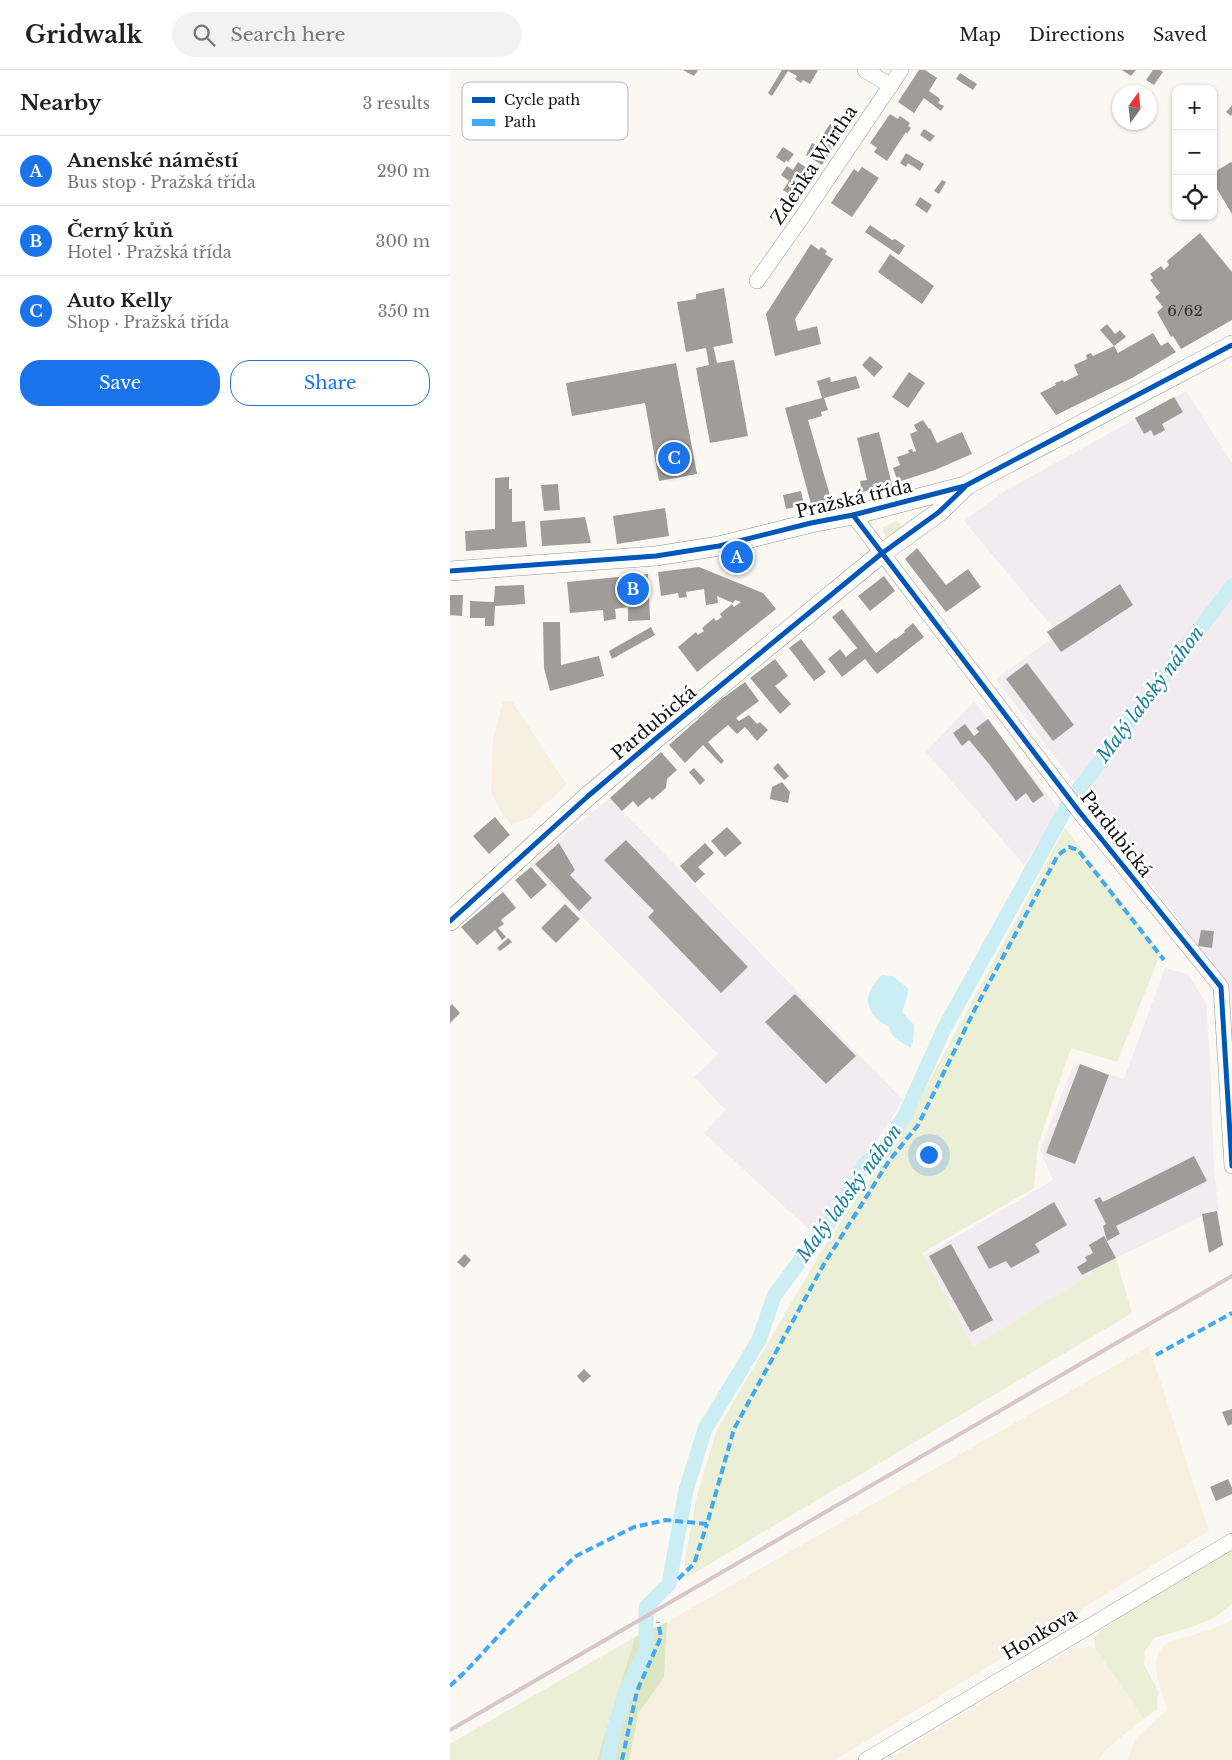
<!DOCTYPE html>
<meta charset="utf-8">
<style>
:root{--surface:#fff;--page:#f2f2f2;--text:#222;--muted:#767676;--line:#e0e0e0;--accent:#1a73e8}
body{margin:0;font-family:"Libre Baskerville",serif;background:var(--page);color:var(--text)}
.controls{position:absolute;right:15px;top:15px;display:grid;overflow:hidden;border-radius:10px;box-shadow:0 1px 4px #0004}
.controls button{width:45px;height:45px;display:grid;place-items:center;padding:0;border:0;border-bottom:1px solid var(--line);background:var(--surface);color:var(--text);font:25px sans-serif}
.compass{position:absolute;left:662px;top:15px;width:45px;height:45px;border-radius:50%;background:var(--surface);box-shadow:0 1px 4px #0004;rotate:15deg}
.you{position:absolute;left:478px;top:1084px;width:18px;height:18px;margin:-12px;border:4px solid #fff;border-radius:50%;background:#1a73e8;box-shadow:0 0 0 8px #1a73e833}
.badge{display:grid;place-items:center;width:32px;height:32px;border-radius:50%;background:var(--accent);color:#fff;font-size:16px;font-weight:700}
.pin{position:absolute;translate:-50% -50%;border:2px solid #fff;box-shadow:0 1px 5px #0006}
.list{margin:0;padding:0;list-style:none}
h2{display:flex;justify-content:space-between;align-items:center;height:65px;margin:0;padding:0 20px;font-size:21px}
h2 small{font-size:16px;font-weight:400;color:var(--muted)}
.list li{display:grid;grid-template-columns:32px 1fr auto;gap:15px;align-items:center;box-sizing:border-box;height:70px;padding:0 20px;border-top:1px solid var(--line)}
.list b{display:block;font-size:19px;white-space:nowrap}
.list p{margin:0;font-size:16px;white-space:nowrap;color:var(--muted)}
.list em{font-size:16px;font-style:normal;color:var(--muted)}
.actions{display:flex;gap:10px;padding:15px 20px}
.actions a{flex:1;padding:11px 0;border:1px solid var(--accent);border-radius:20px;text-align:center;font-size:18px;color:var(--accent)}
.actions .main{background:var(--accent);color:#fff}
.icon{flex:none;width:28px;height:28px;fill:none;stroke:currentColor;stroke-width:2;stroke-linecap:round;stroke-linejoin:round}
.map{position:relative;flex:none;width:782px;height:1690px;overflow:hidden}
header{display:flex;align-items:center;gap:30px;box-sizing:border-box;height:70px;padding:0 25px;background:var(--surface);border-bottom:1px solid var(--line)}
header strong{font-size:24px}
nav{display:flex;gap:28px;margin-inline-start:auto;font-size:18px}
.search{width:350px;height:45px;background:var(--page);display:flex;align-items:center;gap:12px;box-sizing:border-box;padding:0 18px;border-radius:28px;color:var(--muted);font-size:19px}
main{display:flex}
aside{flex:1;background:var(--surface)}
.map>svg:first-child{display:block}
.industrial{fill:#f2ecf0}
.farmland{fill:#f7f0e1}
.green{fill:#eaefd5}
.forest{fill:#dce6c3}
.water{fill:#cbeef4}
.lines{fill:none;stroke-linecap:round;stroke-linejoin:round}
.canal{stroke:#cbeef4;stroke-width:15}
.building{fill:#9f9c99}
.minor-casing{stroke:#959492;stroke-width:16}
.tertiary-casing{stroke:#959492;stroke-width:20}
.minor{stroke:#fefefd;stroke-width:15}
.tertiary{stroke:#fefefd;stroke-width:19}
.rail{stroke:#d7c6ca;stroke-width:4}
.quiet{stroke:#3fa9f5;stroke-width:4;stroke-dasharray:8 4;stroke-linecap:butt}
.cycleway-casing{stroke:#fff;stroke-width:8}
.cycleway{stroke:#0057b8;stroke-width:5}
.labels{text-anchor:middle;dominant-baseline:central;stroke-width:5;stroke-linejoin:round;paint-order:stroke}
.number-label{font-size:15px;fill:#333232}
.street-label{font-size:18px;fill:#0f0f0f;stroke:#fff}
.water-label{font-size:19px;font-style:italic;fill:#1c7f9c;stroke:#fff}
.key{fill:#fff;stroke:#b7b7b7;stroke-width:1}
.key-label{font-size:14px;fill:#0f0f0f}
</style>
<header>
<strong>Gridwalk</strong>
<div class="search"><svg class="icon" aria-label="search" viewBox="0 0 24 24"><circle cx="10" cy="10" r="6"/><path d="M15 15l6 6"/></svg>Search here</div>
<nav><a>Map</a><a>Directions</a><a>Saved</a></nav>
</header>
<main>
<aside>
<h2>Nearby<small>3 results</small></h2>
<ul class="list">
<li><span class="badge">A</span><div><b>Anenské náměstí</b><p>Bus stop · Pražská třída</p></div><em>290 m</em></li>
<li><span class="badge">B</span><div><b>Černý kůň</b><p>Hotel · Pražská třída</p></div><em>300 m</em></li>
<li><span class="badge">C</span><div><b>Auto Kelly</b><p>Shop · Pražská třída</p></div><em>350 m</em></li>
</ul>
<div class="actions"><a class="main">Save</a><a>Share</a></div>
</aside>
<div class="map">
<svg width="782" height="1690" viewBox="0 0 782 1690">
<rect width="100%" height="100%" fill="#fbf8f4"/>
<path class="industrial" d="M736,321L782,393V946L780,918L546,609L608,564L514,451L553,422Z
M524,631L609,740L574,795L476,682Z
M160,728L453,1030L405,1105L364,1164L254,1063L276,1040L244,1007L268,984L79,793Z
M715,898L738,904L756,933L760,987L764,1100L769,1141L753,1146L666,1188L523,1277L474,1187L475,1185L603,1110L590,1080L624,993L674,1009Z"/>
<path class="farmland" d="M62,631L117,715L81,747L62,755L53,745L41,723L43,668L53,632Z
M699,1276L759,1461L385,1690H179L189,1642L214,1608L217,1552Z
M782,1550V1690H677L685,1669L717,1640L707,1607L706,1592L709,1581L718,1572L757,1561Z
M626,1576L645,1578L694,1649L656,1679L649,1690H437L560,1615Z"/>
<path class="green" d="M446,451L450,453L452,459L437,468L433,461V457Z
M615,758L711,882L667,992L621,978L588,1075L584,1118L472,1183L523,1277L666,1188L682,1243L236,1508L235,1491L246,1429L266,1362L371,1182L458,1051Z
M782,1480V1534L764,1548L742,1557L704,1568L695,1581L694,1594L708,1621L707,1639L694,1649L645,1578L644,1568L653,1559L681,1540Z
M185,1567L147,1690H0V1674Z"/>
<path class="forest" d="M217,1552L214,1608L189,1642L179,1690H147L185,1567Z"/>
<path class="water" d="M432,905L442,906L458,918L457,928L452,942L464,955L463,971L461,978C455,974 446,970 442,964C440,962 440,959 439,957C436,954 432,953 429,951C411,935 417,919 432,905Z"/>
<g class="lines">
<path class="canal" d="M158,1690L164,1660L176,1622L196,1580V1537L219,1514L236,1420L255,1359L309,1270L324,1226L392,1135L415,1094L434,1079L455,1045L494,959L620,731L782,516"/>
</g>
<path class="building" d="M233,0H248L244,6Z
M332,0H368L360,14L353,10L351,13L345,9L347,6L338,1L322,26L318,23Z
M469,0H475L487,8L479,21L489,28L490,30L488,33L494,36L491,41L474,28L464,43L448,32Z
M672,0H686L681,6Z
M703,0H710L713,2L704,15L696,10Z
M510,3L527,14L523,20L506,9Z
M782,35V44L781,46L776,42Z
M440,44L448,49L450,46L460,53L458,56L461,58L457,64L456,62L437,91L424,82L427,78L420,73Z
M380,54L392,63L372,95L356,85L362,73L366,75Z
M474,59L485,66L480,72L470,65Z
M333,77L344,84L338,92L336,90L335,93L326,87Z
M456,83L474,94L470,101L458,93L456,97L450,93Z
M348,92L366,104L355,119L351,116L344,127L333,120L339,111L331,105L337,96L343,100Z
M781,92L782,93V144L763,112V103Z
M412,97L429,108L402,147L381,133L404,99L408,102Z
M492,110L496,112L489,124L484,121Z
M470,127L482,135L477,143L465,135Z
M420,155L442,170L445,169L455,176L449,185L415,162Z
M750,163L782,202V250L731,279L723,266L721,267L707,242L713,237L705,227L710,223L700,210L703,208L700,204L711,196L714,200L719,195L717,191Z
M361,174L369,180L371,177L377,181L375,184L383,189L345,249L348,261L367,256L371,274L325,286L316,244Z
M440,184L484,216L472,234L428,202Z
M274,218L283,273L263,277L264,279L267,293L284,290L298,366L260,373L246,298L259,295L256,278L236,282L227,232L246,229V224Z
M657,254L665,264L670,260L676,267L664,276L650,260Z
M703,263L711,276L718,272L726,282L682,308L606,345L590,323L606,315L605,313L613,310L614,312L628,305L624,295L637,289L636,285L641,283L643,286L664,276L668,283Z
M420,286L433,297L424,307L412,295Z
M226,293L247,404L209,411L195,333L122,346L116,313Z
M459,302L475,313L458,338L442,327Z
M406,306L410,318L374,328L378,340L371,342L372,346L358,350L381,429L361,434L335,338L372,328L367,311L380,307L381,312Z
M724,327L733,342L712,354L715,360L704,366L701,360L694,364L685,348Z
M473,350L479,359L480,358L487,373L512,362L522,384L485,400L448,412L443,398L450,395L447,387L459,383L458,380L462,379L463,382L466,381L460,364L467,361L464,355Z
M429,362L442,415L412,422L410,411L417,410L407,368Z
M59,407V419H62V452L75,451L77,477L16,481L15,461L45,459V408Z
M108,414L110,440L94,441L91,415Z
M351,421L354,435L336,439L333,425Z
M215,438L219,466L167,474L163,446Z
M135,447L141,473L92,476L90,451Z
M467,478L496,515L518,499L531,517L496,542L455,489Z
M249,497L313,523L326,539L247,602L228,577L246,562L248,565L254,561L252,558L264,548L266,551L272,547L270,544L282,534L284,537L291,532L285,530L283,533L267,526L268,533L256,535L254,519L236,522L237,527L229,528L228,523L211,526L208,502Z
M198,504L200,550L178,551V537L165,539L166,549L154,551L153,540L120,543L117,512Z
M434,506L445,521L420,541L408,526Z
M670,514L683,535L611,582L597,562Z
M74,515L75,534L45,536L44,556H35V548H20V531L44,532L45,516Z
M0,525H13L12,546L0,545Z
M392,539L426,583L445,568L446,569L455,562L454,561L463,553L474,567L427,604L415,589L392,607L378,589L390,579L396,587L407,578L382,547Z
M93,552H110L111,595L149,586L154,606L100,621L94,598Z
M201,557L205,565L162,589L159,581Z
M351,569L376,602L364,611L339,578Z
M325,589L338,606L325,616L341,634L330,644L300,608Z
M577,593L624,655L603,671L556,609Z
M295,612L309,631L286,648L289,651L299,645L307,654L310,652L318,660L307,671L295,657L287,664L278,655L258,672L274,691L271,694L253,675L235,693L219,675L270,630Z
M538,649L594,725L583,733L576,723L566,731L539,694L519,670L512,676L503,663L515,654L524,666L529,662L526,658Z
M211,682L227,700L217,709L216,718L202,730L200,727L188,737L183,731L172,741L160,728Z
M328,693L339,706L334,710L323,698Z
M244,698L255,710L250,715L239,702Z
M332,712L340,722L338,733L320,729L322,717Z
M45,747L60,765L39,784L23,766Z
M277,757L292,773L275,787L261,771Z
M176,770L298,897L271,923L198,847L204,841L154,790Z
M109,773L125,800L120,805L142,828L129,841L85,794Z
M255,773L264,783L248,797L255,804L245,813L230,796Z
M81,797L97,815L81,829L65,810Z
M53,822L66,838L51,850L54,854L48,858L56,867L52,870L45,860L27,875L11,857Z
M115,834L130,849L106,873L91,858Z
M751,860L764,861L762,878L748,876Z
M58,868L62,872L50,881L47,878Z
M345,924L406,986L376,1014L315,952Z
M2,934L10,943L0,953V936Z
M630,994L659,1005L625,1094L596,1083Z
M744,1086L757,1111L666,1156L670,1164L657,1171L653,1156L656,1154L644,1130L650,1127L653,1132Z
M604,1132L617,1155L585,1174L590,1182L561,1198L556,1191L539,1199L527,1177Z
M767,1141L773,1175L759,1183L752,1144Z
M654,1166L666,1188L632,1205L627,1197L637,1191L635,1187L643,1183L639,1175Z
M501,1174L543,1250L521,1262L479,1186Z
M15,1184L21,1190L14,1198L7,1192Z
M134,1299L141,1306L133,1313L127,1306Z
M782,1339V1354L778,1356L772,1342Z
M778,1409L782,1418V1424L766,1431L760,1417Z"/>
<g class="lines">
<g class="minor-casing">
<path id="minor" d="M415,0L441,16
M307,211L352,147L451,0
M403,445L628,740L771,917L782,1096
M416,1690L782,1471"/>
</g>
<g class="tertiary-casing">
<path id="tertiary" d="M0,501L206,486L269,476L361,453L403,445L515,416L782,275
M0,851L137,727L209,666L431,484L489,442L515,417"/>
</g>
<use href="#minor" class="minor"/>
<use href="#tertiary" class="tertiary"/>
<path class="rail" d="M0,1660L782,1206"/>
<path class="quiet" d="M706,1285L782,1243
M228,1509L244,1494L257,1454
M0,1616L17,1600L98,1512L126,1486L184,1457L216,1450L257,1454L284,1359L374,1194L439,1091L468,1055L525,939L608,785L619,777L628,780L714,890
M172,1690L187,1621L211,1567L208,1552"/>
<g class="cycleway-casing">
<path id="cycleway" d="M403,445L628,740L771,917L782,1096
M0,501L206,486L269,476L361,453L403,445L515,416L782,275
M0,851L137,727L209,666L431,484L489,442L514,418"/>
</g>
<use href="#cycleway" class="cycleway"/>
</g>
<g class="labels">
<g class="number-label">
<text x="735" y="240">6/62</text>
</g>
<g class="street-label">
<text transform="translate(364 95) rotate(-56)">Zdeňka Wirtha</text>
<text transform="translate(404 429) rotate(-13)">Pražská třída</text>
<text transform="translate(204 653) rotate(-40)">Pardubická</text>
<text transform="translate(666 764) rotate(52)">Pardubická</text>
<text transform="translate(590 1564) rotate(-31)">Honkova</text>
</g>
<g class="water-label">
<text transform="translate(700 624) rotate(-53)">Malý labský náhon</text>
<text transform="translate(399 1123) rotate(-54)">Malý labský náhon</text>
</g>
</g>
<rect x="12" y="12" width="166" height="58" rx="8" class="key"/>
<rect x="22" y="27" width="23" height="6" fill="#0057b8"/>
<rect x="22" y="49" width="23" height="7" fill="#3fa9f5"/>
<g class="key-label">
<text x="54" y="35">Cycle path</text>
<text x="54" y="57">Path</text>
</g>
</svg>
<div class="controls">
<button>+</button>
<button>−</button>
<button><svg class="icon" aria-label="locate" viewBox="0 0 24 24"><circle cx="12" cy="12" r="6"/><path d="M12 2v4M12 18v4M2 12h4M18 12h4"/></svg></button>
</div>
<svg class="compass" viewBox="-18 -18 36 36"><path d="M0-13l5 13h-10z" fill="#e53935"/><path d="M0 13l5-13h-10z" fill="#767676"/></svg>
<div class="you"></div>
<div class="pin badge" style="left:287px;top:487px">A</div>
<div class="pin badge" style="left:183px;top:519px">B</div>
<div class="pin badge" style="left:224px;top:388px">C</div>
</div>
</main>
